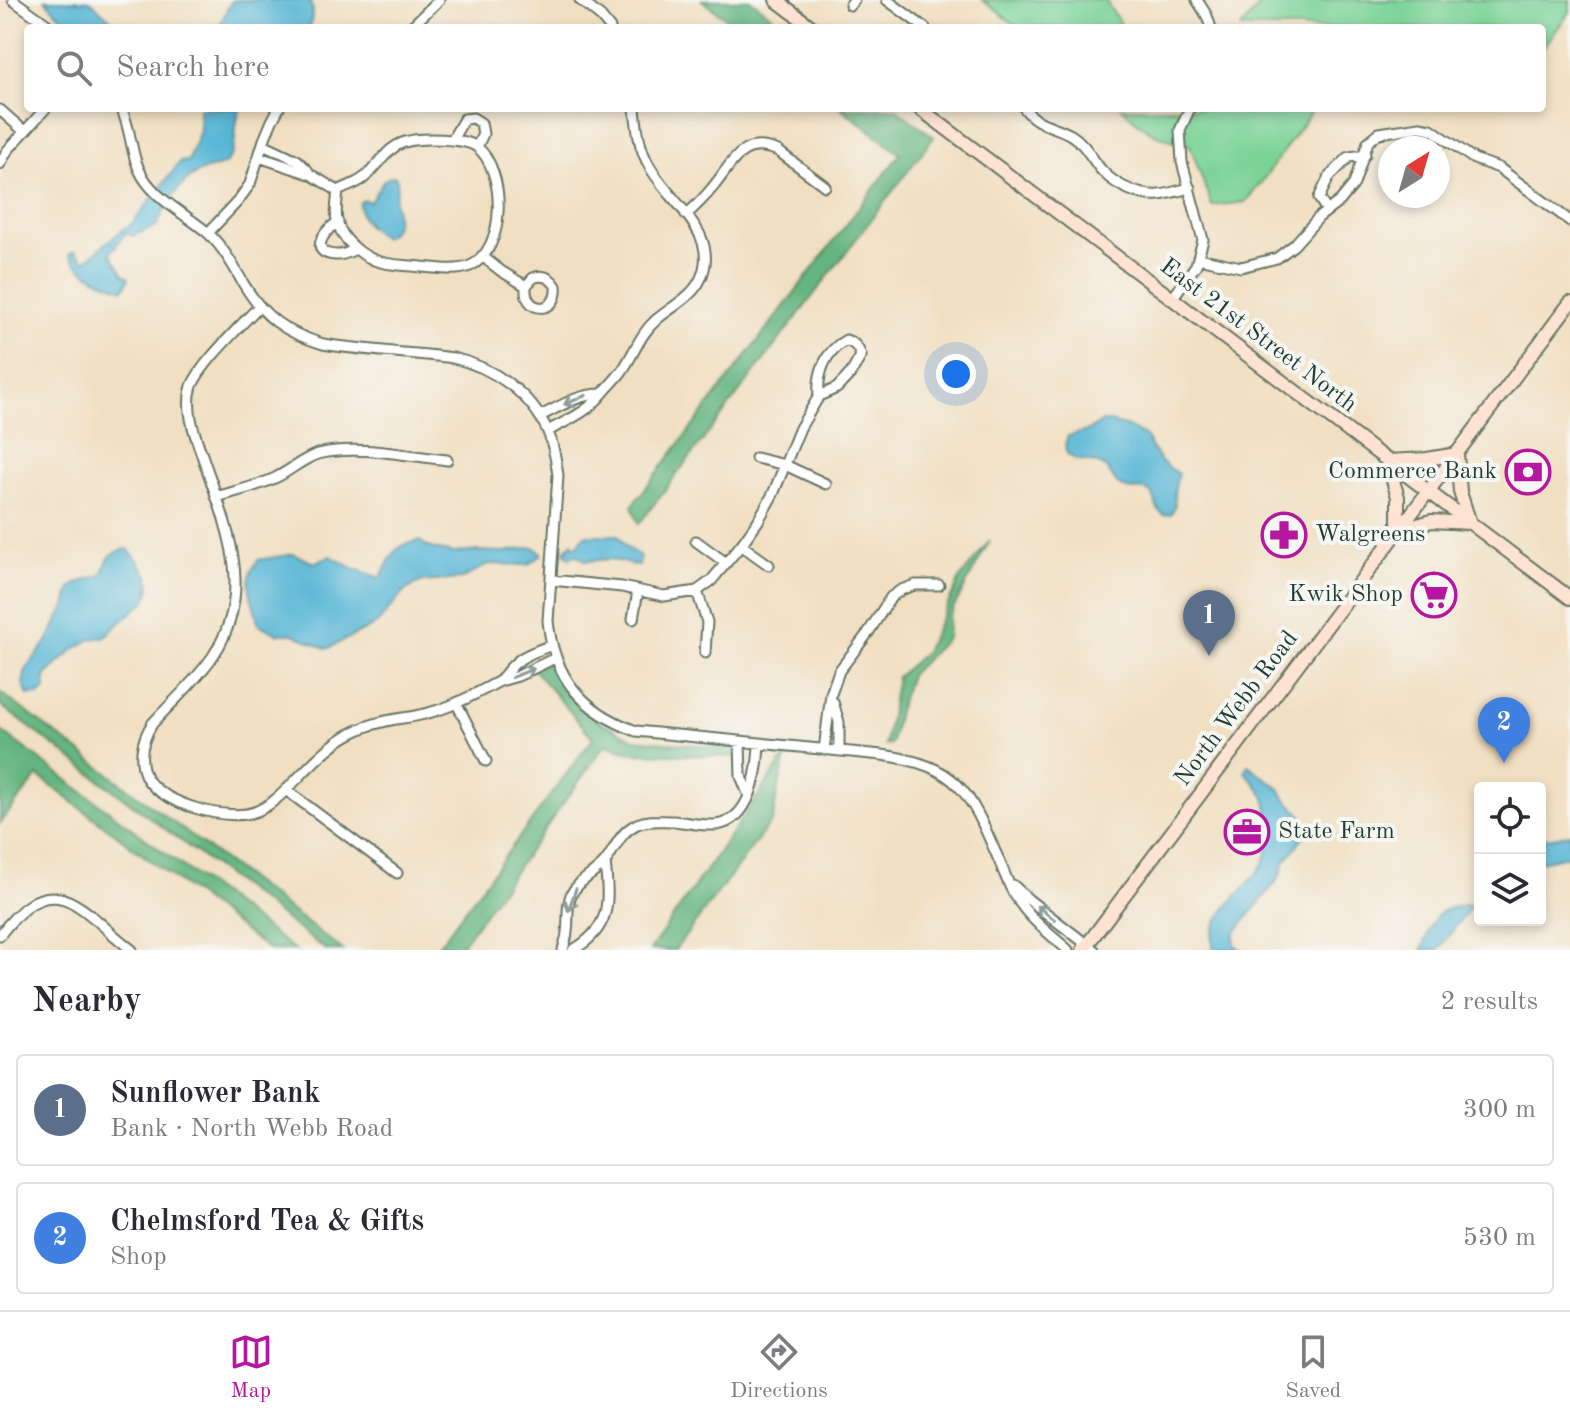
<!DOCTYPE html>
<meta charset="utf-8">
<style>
:root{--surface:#fff;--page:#f2f2f3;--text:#2b2b33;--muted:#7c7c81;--line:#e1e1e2;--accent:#b5179e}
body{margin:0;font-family:"Old Standard TT",serif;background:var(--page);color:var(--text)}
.controls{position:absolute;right:24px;bottom:24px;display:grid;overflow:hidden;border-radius:8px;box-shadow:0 4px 12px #0003}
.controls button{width:72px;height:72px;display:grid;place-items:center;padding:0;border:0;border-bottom:2px solid var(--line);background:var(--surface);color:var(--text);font:40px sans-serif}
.compass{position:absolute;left:1378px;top:136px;width:72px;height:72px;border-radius:50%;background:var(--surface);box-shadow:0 4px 12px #0003;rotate:37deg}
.you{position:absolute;left:956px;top:374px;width:28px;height:28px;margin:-20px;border:6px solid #fff;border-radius:50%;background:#1a73e8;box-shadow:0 0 0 12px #1a73e833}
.badge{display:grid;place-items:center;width:52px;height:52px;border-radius:50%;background:var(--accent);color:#fff;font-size:26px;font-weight:700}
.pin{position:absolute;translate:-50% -66px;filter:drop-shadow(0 2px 4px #0008)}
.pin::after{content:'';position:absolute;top:42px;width:28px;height:24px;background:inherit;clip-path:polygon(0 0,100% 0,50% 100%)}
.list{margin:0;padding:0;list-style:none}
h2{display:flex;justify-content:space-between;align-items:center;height:104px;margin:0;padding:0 32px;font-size:34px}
h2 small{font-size:26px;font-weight:400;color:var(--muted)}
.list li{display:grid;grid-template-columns:52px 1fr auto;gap:24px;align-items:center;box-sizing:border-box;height:112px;margin:0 16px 16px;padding:0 16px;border:2px solid var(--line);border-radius:8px}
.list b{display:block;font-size:30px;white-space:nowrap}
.list p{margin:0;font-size:26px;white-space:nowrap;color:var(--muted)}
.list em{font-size:26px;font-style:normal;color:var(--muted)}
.icon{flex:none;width:44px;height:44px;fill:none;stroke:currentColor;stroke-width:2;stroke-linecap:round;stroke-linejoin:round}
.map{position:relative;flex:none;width:1570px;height:950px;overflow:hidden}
.search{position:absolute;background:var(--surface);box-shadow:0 4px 12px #0003;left:24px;right:24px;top:24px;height:88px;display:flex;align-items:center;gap:20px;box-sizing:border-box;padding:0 28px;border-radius:8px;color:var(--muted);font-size:30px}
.sheet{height:360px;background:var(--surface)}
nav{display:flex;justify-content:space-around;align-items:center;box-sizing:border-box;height:112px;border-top:2px solid var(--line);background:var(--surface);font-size:22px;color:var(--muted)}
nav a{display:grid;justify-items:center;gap:4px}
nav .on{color:var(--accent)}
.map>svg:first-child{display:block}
.green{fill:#7cd397;stroke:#4e8866;stroke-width:2}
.forest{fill:#65b580;stroke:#42795a;stroke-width:2}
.water{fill:#57b6d5;stroke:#3b7a84;stroke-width:2}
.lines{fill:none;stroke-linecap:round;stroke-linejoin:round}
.stream{stroke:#57b6d5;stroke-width:3}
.street-casing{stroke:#687665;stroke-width:13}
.secondary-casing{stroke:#687665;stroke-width:16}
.street{stroke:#fff;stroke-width:9}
.secondary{stroke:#fee3d2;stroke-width:12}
.oneway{stroke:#8f9e9a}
.labels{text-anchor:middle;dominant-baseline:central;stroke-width:8;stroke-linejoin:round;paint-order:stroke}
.street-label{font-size:24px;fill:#1f3d34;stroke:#f6f6f2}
.poi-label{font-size:24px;fill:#1f3d34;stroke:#f6f6f2;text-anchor:end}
</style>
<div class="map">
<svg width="1570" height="950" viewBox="0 0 1570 950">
<rect width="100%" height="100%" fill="#f6f6f2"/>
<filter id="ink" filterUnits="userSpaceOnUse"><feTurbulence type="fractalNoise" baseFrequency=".0125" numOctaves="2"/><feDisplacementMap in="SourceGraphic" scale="16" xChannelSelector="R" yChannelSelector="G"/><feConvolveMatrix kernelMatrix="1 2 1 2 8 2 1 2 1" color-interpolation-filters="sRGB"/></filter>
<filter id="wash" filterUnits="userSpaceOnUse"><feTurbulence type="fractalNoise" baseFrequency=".006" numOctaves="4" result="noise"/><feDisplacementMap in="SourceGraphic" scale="32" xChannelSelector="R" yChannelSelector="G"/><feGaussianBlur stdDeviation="1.8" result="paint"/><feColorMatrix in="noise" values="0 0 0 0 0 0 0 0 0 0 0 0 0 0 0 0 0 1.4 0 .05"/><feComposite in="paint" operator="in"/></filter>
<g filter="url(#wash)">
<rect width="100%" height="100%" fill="#f1dfc1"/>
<path class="green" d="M982,0H1105L1123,28H1019Z
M1264,0H1570V12L1542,49V28H1241Z
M1122,108H1314L1258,187L1245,202L1212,206L1190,145C1157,138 1146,132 1122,108Z"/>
<path class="forest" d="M702,0H751L788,28H738Z
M841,108H895L934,137L639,524L632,506L900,154Z
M990,540L949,616L947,638L910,675L898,711L891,744L885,745L897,677L925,652L961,577Z
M555,658L559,680L595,719L634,739L734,749L739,757L633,753L605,745L458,950H435L593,738L533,669Z
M0,692L343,950H326L0,705Z
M0,730L295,950H269L38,776L0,823Z
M787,754L777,794L773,819L675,950H650Z"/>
<path class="water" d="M45,0L90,1L114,22L128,28H75L57,13Z
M236,0H309L313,10L310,28H218L231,2Z
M199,108H241C232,124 239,148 227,162C221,168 211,167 204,170C181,178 165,205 157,226L133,236L126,233L110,253L124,274L129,278L124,289C101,282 82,274 69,254L75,251L85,261C101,249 115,233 133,223L180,162L188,161L200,130Z
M393,176L396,177C400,187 394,193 395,203C396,218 401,229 383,237C370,230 357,217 360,202L363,200L370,202L384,180Z
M1102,422H1111L1128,427L1145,436L1159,460L1178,474L1174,493L1175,507L1171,514L1164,515C1153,508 1158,501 1152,494C1145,487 1135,491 1127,489C1115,487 1113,474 1104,467C1091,457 1055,466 1068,436L1087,431Z
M585,535H618L626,547L640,556L639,566L610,559L587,561L577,555L571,556V558L565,554V551L572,543V545L577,546Z
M419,541L431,548L452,553L478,551L504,552L534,547L541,553V555L528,565L488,564L462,579L420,582L405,591L377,624L327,649L293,634H278L258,624C255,599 240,584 258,560L294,554L314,563L330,556L355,569L380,578C392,558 392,544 419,541Z
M128,549L137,559L149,577L150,589L146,600L104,637L91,639L73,650L45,676L46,688L39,695H28L23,684L26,669L46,643L67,603L70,590L73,586L86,580L102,575C108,557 109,552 128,549Z
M1248,765L1280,789L1285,798L1305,819L1306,829L1302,839L1284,863L1281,873L1276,882L1234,934L1235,945L1241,950H1214C1202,913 1255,888 1266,857C1268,850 1267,840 1268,832C1270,801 1266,794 1245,772Z
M1570,834V854L1567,856L1540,862V839Z
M1473,904L1438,950H1422C1425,943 1427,937 1429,930C1436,908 1452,907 1473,904Z"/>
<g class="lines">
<path class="stream" d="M1473,904L1478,901"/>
</g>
</g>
<g filter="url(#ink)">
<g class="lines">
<g class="street-casing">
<path id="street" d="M13,0L52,28
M580,0L601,17L610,28
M887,0L925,28
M1197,0L1207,16L1211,28
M850,5L854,0
M410,28L439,0
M121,108C132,130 130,156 143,177C158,201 187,215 208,233C223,247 233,265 243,283C263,317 286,333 323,344C354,349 385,351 416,354C428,355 441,356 453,358C493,367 532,394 548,432C554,446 556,460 558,475L548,621C554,679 583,711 636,731L882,755C959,766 969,791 998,858C1004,871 1008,885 1016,897C1029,919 1050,934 1068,950
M1024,108C1039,127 1052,124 1071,135C1086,144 1092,160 1103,172C1117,186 1140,197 1159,195C1169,194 1180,190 1190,188
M0,110L24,131
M452,140L464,119L473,118L481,123L483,134L477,147
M263,144L297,160L308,171
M259,157L310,174L338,191C337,200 335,211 337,221C341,238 358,253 374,260C389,266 406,265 422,267C436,268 456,272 470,266C507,250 506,170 477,147C465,138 420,137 405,142C387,147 379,166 365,177C357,184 347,186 338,191
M0,164L7,151L46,108
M1327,211L1319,198L1329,177L1349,157L1365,155
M686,215C696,206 705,197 713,187C733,163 741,136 778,151L825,186
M338,222C323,231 308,254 336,255C343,256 349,252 356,249
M208,233L238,201L250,184L264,140L272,121L279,108
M482,256L501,271L526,286C523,314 559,315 556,286C550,277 543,274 533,278L526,286
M1198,258L1241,267L1277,258L1294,245L1319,217L1340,201L1354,184L1368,142L1379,133L1420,127L1431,129L1474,159L1499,168L1570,221
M1172,299L1196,265L1203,240L1182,162L1180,130L1190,108
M259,306C241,326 201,363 192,386C185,407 194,433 201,452C224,521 258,588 213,656C196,681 172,702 152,724C142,740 138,759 146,777C160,804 231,823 257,811C272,805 284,792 295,781C331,744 350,725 403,718C442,713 466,699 500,681
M602,394C609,386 616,379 622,371C634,354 640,334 656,320C671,307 693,297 701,278C721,233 669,202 650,167C639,149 637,129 635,108
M540,416C561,406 578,394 602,394C588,412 568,420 548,431
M756,458L785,465L826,484
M216,497C236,491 256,487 275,478C290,471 302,459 318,454C354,444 409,456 447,460
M696,541L726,563
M741,545L769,565
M551,580L622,587L664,596L697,591L711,581L741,545L758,521L773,494L800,428L819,396L837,388L851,373L861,356C858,347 855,343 846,340C825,351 817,374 819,396
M697,591L707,622L705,653
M633,619L638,591
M552,645C525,655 517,657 500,681L518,676L555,658
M833,702L839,722V751
M457,704L486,761
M740,742L741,776L749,796
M824,750L831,694L839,671L868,633L891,597L901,590L915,585H939
M286,790L397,873
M1013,885L1029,900L1094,950
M0,935C54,862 80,910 132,950
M563,950C564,944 567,938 567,932C569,920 566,907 571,895C578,880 596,874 606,861C616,847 620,832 637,824C649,819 661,821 673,821C687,822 703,826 716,825C751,821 758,771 759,744
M573,950C612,928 609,901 605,862"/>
</g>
<g class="secondary-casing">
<path id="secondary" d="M776,0L813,28
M919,108L1570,598
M1457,454L1460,492L1470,523L1431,521L1398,531V497L1387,461L1427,459Z
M1083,950L1570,303"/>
</g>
<use href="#street" class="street"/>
<use href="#secondary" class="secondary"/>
</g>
<defs><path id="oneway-shaft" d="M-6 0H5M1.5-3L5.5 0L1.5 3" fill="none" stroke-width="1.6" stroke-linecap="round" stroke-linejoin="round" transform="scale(2)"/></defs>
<g class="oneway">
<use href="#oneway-shaft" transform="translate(575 400) rotate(157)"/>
<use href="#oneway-shaft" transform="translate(523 673) rotate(-22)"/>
<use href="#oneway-shaft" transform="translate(572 900) rotate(109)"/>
<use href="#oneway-shaft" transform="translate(1046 913) rotate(-142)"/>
</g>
</g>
<defs>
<g id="bank-ring" transform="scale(2.3)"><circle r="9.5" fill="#f6f6f2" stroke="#b5179e" stroke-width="1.5"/><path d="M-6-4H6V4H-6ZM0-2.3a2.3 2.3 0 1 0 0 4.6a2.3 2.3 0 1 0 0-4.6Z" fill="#b5179e"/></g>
<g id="pharmacy-ring" transform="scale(2.3)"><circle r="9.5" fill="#f6f6f2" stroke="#b5179e" stroke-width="1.5"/><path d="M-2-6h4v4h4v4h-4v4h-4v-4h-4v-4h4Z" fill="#b5179e"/></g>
<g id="supermarket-ring" transform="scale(2.3)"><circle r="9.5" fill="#f6f6f2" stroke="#b5179e" stroke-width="1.5"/><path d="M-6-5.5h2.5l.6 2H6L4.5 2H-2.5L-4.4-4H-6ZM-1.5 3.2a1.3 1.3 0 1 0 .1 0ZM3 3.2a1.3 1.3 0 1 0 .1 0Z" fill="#b5179e"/></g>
<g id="office-ring" transform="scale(2.3)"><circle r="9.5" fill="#f6f6f2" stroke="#b5179e" stroke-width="1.5"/><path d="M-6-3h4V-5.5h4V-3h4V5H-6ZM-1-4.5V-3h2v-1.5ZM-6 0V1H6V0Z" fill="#b5179e"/></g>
</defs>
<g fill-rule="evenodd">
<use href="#bank-ring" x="1528" y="472"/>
<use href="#pharmacy-ring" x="1284" y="535"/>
<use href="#supermarket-ring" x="1434" y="595"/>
<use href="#office-ring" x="1247" y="832"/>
</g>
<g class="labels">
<g class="street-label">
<text transform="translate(1258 336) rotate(37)">East 21st Street North</text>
<text transform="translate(1237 709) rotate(-53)">North Webb Road</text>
</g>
<g class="poi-label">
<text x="1497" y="472">Commerce Bank</text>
<text x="1315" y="535" text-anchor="start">Walgreens</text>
<text x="1403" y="595">Kwik Shop</text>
<text x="1278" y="832" text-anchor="start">State Farm</text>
</g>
</g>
</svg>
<div class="controls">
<button><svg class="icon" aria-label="locate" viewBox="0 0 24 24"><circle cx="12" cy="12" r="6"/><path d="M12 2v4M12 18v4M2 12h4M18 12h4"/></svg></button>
<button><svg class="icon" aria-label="layers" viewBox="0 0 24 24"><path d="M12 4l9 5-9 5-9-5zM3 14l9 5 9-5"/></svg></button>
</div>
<svg class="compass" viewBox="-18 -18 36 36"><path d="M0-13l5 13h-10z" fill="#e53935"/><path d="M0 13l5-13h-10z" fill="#7c7c81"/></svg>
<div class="you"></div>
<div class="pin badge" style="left:1209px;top:656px;background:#5c6f8a">1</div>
<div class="pin badge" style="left:1504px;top:763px;background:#3f7fe0">2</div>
<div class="search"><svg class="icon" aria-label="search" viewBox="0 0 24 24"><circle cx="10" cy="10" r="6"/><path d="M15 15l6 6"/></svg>Search here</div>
</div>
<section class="sheet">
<h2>Nearby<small>2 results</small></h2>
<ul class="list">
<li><span class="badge" style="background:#5c6f8a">1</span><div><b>Sunflower Bank</b><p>Bank · North Webb Road</p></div><em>300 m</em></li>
<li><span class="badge" style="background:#3f7fe0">2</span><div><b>Chelmsford Tea &amp; Gifts</b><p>Shop</p></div><em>530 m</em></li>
</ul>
</section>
<nav>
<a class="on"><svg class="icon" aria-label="map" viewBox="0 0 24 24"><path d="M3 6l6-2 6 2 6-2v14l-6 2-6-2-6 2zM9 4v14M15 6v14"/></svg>Map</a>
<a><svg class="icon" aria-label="directions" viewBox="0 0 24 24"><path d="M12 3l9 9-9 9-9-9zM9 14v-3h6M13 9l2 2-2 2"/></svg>Directions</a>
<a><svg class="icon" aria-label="saved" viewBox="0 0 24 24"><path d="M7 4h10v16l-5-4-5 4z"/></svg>Saved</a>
</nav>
